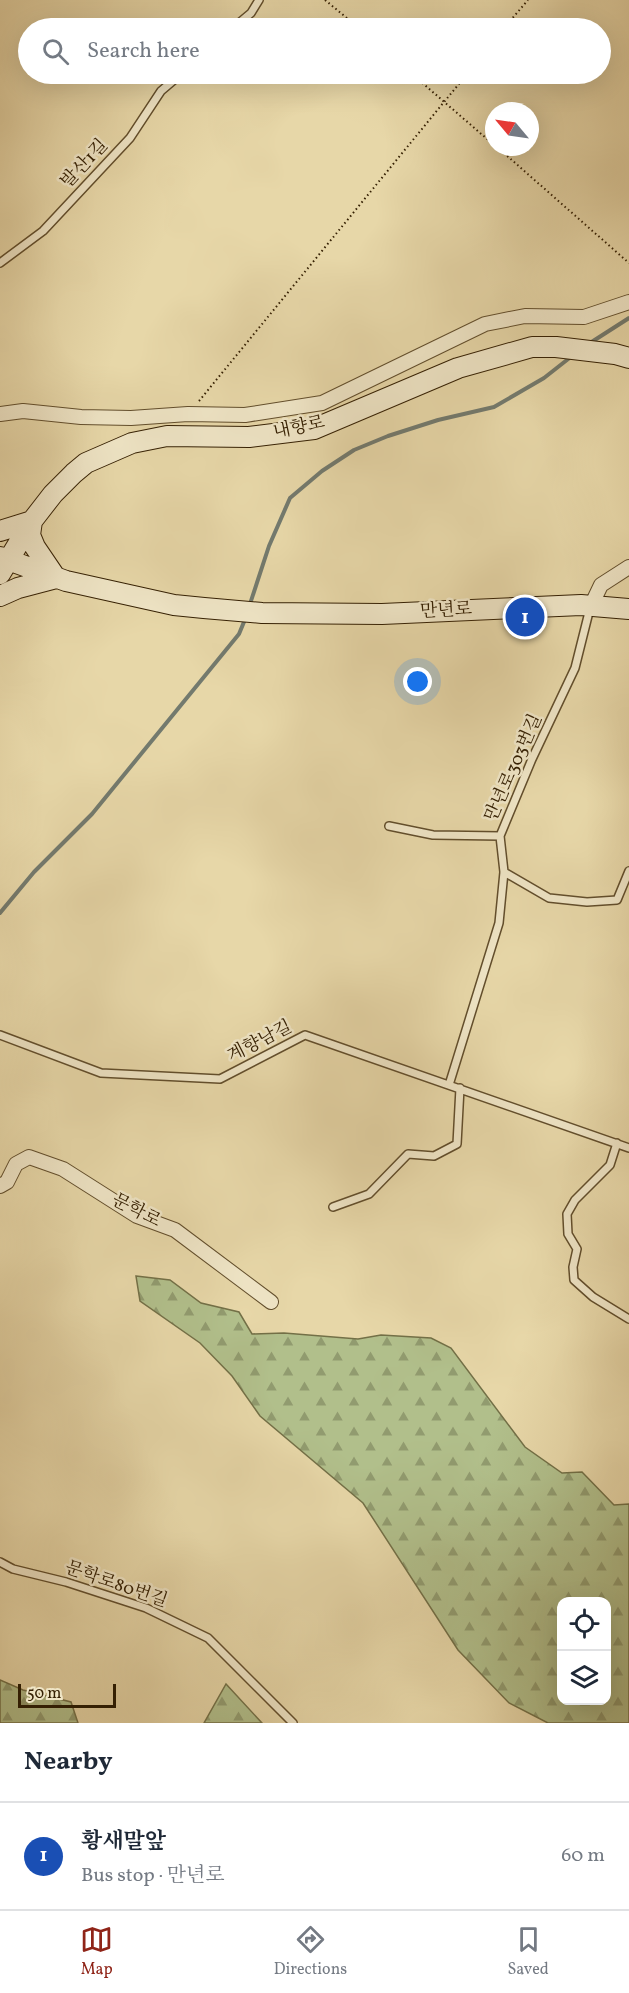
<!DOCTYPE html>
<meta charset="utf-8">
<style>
:root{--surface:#fff;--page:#f6f6f7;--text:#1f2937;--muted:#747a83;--line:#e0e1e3;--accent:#8f2418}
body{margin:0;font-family:Vollkorn,"Noto Serif KR",serif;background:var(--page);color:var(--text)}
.controls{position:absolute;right:18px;bottom:18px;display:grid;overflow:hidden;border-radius:12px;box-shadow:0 6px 24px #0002}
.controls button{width:54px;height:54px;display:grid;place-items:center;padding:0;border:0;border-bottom:2px solid var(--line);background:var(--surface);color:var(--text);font:30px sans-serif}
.compass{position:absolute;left:485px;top:102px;width:54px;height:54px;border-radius:50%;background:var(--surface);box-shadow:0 6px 24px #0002;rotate:299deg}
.scale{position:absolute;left:18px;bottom:15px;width:98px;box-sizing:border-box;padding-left:6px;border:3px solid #352003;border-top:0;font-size:16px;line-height:21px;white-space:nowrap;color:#352003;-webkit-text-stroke:4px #efe5c6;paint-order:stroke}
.you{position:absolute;left:418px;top:682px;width:21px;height:21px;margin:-15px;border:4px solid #fff;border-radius:50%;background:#1a73e8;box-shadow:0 0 0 9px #1a73e833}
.badge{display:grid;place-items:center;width:39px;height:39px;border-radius:50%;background:var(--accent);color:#fff;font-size:20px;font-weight:700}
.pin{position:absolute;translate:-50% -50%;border:3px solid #fff;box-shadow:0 2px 6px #0006}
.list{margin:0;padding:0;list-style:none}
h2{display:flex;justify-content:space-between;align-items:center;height:78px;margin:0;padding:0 24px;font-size:26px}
h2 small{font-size:20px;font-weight:400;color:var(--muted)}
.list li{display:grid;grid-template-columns:39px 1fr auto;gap:18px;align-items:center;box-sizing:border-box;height:108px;padding:0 24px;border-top:2px solid var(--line)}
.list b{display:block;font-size:22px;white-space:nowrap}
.list p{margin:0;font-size:20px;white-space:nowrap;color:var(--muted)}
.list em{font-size:20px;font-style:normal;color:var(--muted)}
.icon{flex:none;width:33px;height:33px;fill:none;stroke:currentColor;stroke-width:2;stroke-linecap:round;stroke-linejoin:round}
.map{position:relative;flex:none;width:629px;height:1723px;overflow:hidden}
.search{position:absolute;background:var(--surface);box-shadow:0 6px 24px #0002;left:18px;right:18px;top:18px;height:66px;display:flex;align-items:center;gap:15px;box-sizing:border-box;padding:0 21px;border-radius:33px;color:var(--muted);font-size:22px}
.sheet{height:186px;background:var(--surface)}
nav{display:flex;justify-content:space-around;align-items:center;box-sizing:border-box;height:84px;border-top:2px solid var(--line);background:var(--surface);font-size:16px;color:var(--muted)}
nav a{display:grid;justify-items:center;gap:3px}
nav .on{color:var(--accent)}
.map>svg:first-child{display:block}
.forest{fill:url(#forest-firs);stroke:#737047;stroke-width:1.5;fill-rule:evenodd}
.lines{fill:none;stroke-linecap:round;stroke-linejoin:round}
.stream{stroke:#737a6e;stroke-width:4}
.lane-casing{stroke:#624e2c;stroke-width:10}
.street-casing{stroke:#624e2c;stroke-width:16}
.secondary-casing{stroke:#352003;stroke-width:22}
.path{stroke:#352003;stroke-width:2;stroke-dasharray:1.5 3;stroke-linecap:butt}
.lane{stroke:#efe5c6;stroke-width:7}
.street{stroke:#efe5c6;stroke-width:14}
.secondary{stroke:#efe5c6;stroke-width:20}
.labels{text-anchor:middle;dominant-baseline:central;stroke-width:5;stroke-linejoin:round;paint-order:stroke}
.street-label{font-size:18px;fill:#352003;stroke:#efe5c6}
</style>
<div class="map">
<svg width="629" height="1723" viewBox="0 0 629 1723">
<defs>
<pattern id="forest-firs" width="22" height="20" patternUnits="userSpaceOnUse" patternTransform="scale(1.5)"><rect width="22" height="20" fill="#b1bf8b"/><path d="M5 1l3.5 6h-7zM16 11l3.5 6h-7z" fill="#919b6f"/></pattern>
</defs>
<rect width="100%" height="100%" fill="#e7d7a8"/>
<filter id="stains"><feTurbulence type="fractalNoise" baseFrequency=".00333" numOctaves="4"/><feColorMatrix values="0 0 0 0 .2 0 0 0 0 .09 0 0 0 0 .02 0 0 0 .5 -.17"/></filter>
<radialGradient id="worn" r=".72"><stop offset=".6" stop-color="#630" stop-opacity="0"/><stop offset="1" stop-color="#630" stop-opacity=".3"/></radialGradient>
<path class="forest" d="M136,1276L170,1280L201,1303L239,1312L252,1334L284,1333L358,1339L381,1335L431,1338L451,1348L525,1447L562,1473L582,1472L614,1505L629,1504V1723H548L509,1703L458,1650L363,1503L260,1416L232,1376L200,1343L140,1301ZM562,1602H606V1700H562Z
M0,1680L23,1690L71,1702L78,1723H0Z
M226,1684L262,1723H204Z"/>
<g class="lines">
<path class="stream" d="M590,343L629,318
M249,607L269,546L290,498L322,471L354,450L388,436L438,420L494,407L544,378L572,356
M0,913L34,872L92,814L239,634L246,617"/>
<g class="lane-casing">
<path id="lane" d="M233,28L251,13L259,0
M0,263L43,231L130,138L161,91L181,74
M389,826L433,835L500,836
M504,872L549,898L587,902L617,900L629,871
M0,1035L101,1073L220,1079L305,1035L629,1148
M449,1085L499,923L504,872L500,836L532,759L575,668L590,608
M617,1143L610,1165L575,1200L567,1214L568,1234L577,1249L573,1267L574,1280L593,1297L629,1319
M333,1207L369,1194L408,1154L434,1156L457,1144L460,1088
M0,1562L13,1569L66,1582L146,1608L208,1638L293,1723"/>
</g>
<g class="street-casing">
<path id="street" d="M0,414L23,411L81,417L131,418L188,414L245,415L322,403L485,324L525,316L584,317L629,302
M591,606L601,585L629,567
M0,1186L7,1182L16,1164L29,1157L63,1169L137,1216L175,1230L271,1302"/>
</g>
<g class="secondary-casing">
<path id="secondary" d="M0,531L32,521L30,535L35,547L56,578L18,588L0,596
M0,557L66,581L174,605L204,608L262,613L382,614L581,605L629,609
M0,574L32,521L53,494L74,473L86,463L132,443L167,436L249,437L314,429L458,368L532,347H556L615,354L629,358"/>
</g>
<path class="path" d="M325,0L359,28
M504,28L528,0
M412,74L494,145
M497,147L629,263
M199,401L467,74"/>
<use href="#lane" class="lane"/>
<use href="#street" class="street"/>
<use href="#secondary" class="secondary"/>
</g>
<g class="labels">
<g class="street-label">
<text transform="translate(85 164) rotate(-47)">발산1길</text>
<text transform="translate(299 428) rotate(-12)">내향로</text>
<text transform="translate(446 611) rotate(-3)">만년로</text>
<text transform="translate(514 768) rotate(-66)">만년로303번길</text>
<text transform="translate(260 1042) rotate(-27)">계향남길</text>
<text transform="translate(136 1211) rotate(27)">문학로</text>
<text transform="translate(116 1585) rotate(19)">문학로80번길</text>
</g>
</g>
<rect width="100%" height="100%" filter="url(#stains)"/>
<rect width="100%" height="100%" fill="url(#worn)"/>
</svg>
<div class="controls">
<button><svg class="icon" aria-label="locate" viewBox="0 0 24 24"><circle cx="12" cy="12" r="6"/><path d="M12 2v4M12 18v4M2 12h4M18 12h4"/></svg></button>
<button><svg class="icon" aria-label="layers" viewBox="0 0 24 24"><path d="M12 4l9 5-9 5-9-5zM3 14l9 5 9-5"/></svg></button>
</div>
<svg class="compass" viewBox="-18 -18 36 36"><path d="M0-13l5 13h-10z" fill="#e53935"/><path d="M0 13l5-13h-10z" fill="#747a83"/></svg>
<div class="scale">50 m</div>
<div class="you"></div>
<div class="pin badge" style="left:525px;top:617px;background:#1a4fb4">1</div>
<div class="search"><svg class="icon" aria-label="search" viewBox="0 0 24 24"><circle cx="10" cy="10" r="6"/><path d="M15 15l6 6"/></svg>Search here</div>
</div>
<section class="sheet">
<h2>Nearby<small></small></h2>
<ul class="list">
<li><span class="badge" style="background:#1a4fb4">1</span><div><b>황새말앞</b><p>Bus stop · 만년로</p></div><em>60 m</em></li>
</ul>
</section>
<nav>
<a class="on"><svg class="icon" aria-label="map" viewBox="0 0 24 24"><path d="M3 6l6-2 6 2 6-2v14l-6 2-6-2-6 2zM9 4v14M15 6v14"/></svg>Map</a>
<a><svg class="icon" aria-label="directions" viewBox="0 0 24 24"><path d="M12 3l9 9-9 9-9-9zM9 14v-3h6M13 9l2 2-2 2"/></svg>Directions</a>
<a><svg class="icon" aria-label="saved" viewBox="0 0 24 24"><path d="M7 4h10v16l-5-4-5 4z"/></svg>Saved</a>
</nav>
